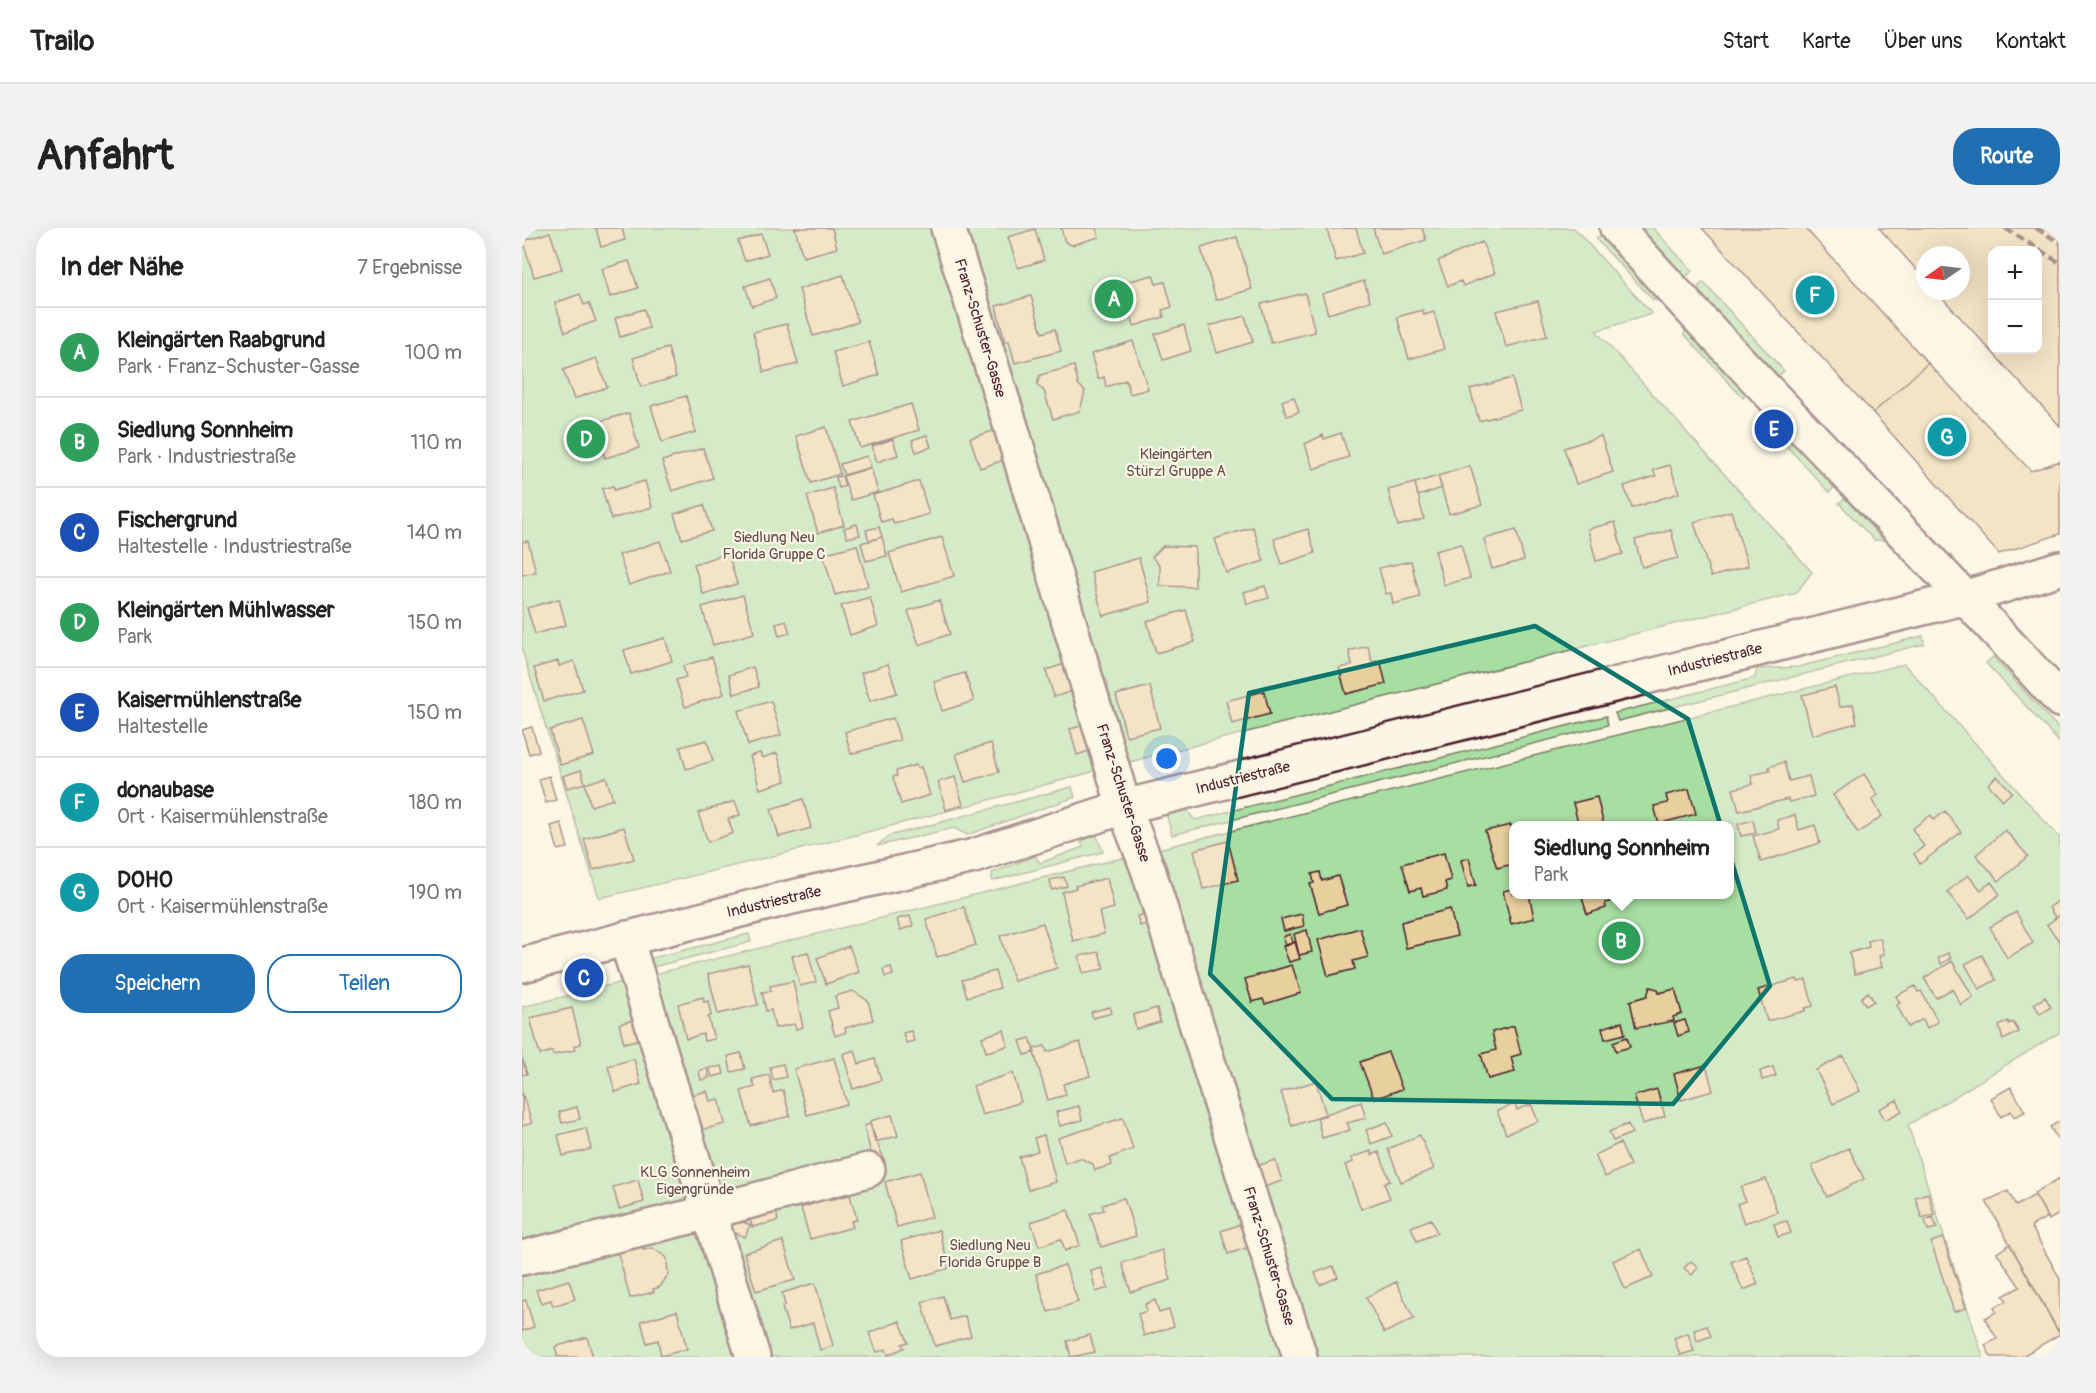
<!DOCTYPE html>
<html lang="de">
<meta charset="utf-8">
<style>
:root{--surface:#fff;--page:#f2f2f2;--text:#222;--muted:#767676;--line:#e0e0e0;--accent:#1f6fb2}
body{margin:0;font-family:Pangolin,sans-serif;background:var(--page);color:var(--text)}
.controls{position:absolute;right:18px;top:18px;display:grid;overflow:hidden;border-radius:12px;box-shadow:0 6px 24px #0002}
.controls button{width:54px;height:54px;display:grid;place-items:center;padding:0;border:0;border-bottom:2px solid var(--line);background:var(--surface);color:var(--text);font:30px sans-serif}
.compass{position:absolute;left:1394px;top:18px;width:54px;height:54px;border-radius:50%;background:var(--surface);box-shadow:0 6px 24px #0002;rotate:256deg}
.you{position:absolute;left:645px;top:531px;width:21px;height:21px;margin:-15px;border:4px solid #fff;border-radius:50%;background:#1a73e8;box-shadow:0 0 0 9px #1a73e833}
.badge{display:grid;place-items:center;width:39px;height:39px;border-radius:50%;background:var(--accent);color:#fff;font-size:20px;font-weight:700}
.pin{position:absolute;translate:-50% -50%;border:3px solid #fff;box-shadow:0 2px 6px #0006}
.popup{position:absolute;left:987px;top:593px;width:225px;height:78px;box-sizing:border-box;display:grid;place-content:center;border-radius:12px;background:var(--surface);filter:drop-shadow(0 2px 4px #0005);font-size:20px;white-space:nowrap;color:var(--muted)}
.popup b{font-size:22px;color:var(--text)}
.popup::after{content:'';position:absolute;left:50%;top:100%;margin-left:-12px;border:12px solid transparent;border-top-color:var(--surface)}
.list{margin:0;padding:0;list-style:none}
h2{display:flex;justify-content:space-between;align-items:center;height:78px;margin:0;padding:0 24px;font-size:26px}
h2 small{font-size:20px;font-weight:400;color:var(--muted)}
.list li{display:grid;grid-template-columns:39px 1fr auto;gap:18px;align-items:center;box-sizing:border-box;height:90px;padding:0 24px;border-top:2px solid var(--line)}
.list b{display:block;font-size:22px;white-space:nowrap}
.list p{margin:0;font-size:20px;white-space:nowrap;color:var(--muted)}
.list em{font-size:20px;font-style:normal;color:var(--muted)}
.actions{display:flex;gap:12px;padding:18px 24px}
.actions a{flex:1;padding:14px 0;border:2px solid var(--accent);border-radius:24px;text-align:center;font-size:21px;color:var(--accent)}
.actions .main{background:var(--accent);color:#fff}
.map{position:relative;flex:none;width:1538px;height:1129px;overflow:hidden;border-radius:24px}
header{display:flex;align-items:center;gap:36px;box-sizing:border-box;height:84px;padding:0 30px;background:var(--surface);border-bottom:2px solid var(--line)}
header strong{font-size:28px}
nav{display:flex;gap:33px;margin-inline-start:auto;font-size:21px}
.intro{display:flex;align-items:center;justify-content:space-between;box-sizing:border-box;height:144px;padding:0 36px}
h1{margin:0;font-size:42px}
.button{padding:15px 27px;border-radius:24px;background:var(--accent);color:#fff;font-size:21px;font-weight:700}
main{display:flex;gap:36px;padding:0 36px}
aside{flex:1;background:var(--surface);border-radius:24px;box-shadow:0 6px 24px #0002}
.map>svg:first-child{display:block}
.green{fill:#a7dea2;stroke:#787e66;stroke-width:1.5;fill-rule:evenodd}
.building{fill:#e8cf9e;stroke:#4a1f2b;stroke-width:1.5;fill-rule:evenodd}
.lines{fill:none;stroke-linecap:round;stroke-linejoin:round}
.minor-casing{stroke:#4a1f2b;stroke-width:38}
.minor{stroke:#fcf5e5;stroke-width:33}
.rail{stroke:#4a1f2b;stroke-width:4.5;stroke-dasharray:9 4.5;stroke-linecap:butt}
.marked{fill:none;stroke:#0f766e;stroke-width:4.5;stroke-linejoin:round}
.labels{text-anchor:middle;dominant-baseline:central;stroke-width:4.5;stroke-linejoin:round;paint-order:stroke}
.street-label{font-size:15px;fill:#4a1f2b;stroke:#fcf5e5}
.park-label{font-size:15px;fill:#614f49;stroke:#fcf5e5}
</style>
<header>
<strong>Trailo</strong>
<nav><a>Start</a><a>Karte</a><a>Über uns</a><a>Kontakt</a></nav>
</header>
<div class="intro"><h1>Anfahrt</h1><a class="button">Route</a></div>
<main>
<aside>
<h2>In der Nähe<small>7 Ergebnisse</small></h2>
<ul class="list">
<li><span class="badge" style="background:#2e9e5b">A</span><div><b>Kleingärten Raabgrund</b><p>Park · Franz-Schuster-Gasse</p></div><em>100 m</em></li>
<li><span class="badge" style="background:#2e9e5b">B</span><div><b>Siedlung Sonnheim</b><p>Park · Industriestraße</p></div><em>110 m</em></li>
<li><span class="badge" style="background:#1a4fb4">C</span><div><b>Fischergrund</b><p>Haltestelle · Industriestraße</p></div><em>140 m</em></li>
<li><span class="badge" style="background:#2e9e5b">D</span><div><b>Kleingärten Mühlwasser</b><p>Park</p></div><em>150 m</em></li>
<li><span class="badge" style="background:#1a4fb4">E</span><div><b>Kaisermühlenstraße</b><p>Haltestelle</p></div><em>150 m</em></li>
<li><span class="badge" style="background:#0f9aa8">F</span><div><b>donaubase</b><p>Ort · Kaisermühlenstraße</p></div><em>180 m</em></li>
<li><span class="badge" style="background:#0f9aa8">G</span><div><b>DOHO</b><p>Ort · Kaisermühlenstraße</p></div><em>190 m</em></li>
</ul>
<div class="actions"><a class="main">Speichern</a><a>Teilen</a></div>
</aside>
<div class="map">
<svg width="1538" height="1129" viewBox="0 0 1538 1129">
<rect width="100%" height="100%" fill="#fcf5e5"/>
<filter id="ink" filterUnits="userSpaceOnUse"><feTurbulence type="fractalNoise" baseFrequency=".0167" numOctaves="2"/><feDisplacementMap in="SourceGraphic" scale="12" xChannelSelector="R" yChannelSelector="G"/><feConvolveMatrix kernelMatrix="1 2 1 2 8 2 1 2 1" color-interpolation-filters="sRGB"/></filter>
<g filter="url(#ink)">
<path class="green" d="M0,0H419L577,528L570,544C406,589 242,632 77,670L0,422Z
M438,0H1052L1130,86L1074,103L1290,344L1274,365L599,536Z
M1115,0H1131L1170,43L1162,51Z
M1080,6L1141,72H1131L1074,11Z
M1181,54L1262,143L1253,151L1173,62Z
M1164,96L1227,164L1221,170L1162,106Z
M1266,209L1313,259L1307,264L1261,214Z
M1323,270L1361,312H1352L1317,275Z
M1401,408L1402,416L1096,493L1093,485L1233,450L1235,441L1276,439Z
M1471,429L1538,502V515L1464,435Z
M1382,436L1538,610V804L1386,897L1461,1129H0V779ZM991,598H1207V666H991Z
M1084,488L1086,497L650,607L643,581L660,577L673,592Z
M550,559L553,569L445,607L432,600L355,618L367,608Z
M574,606L581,624L470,653V645L513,628L518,635L561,619L559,614Z
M227,706L229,714L123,741L122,732Z"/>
<path class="building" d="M74,0H100L103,12L79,19Z
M273,0H310L315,20L281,29Z
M539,0H574L577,9L550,17L543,14Z
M834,0L841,25L814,33L805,1Z
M851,0H900L904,12L859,26Z
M1180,0H1283L1406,135L1351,185Z
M1357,0H1538V198L1414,63H1439V27H1403V51ZM1470,22H1516V122H1470Z
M513,1L522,32L496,40L486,9Z
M28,4L40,41L12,49L1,13Z
M239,6L246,26L223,33L216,13Z
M715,9L730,61L694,72L679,20Z
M960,14L973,45L941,58L939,53L926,58L916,33Z
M107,33L116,60L88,69L80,41Z
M321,47L336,94L291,108L277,61Z
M631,47L634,56L643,54L650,79L640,82L642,89L612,98L600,55Z
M248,50L254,70L230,78L223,58Z
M842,53L848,73L806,86L800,66Z
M783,65L793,104L749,115L739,76Z
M58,66L62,77L67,75L74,93L43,104L33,75Z
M509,68L520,105L533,101L539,123L493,135L487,113L483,114L474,78Z
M1016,73L1025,108L984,119L974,83Z
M122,81L127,100L98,109L93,90Z
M901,82L902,87L912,84L922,121L887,131L875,89Z
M723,88L731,114L695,125L687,98Z
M265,96L276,136L242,144L231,104Z
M662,97L669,123L641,132L633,106Z
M611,113L626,161L608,166L604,152L584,159L582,149L576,151L569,126Z
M347,114L357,147L321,158L311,124Z
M146,120L154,149L119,159L111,130Z
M74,130L85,159L52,171L41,142Z
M1406,135L1509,243L1538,233V306L1477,326L1351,185Z
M552,138L556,156L563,163L558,183L531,191L522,163L515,157L518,147Z
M990,150L999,182L957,193L948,161Z
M164,168L174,204L140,214L129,178Z
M772,169L777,184L765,188L760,173Z
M389,176L397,202L338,220L330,194Z
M107,185L117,220L83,230L72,195Z
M304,199L318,246L289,255L274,208Z
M478,201L488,230L458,240L448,210Z
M819,205L827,229L791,241L783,216L801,207L802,211Z
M405,207L409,219L394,224L390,212Z
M1079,208L1091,244L1054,256L1042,220Z
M371,211L376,227L355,234L350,218Z
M181,220L191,250L150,263L140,233Z
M345,228L349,239L322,247L318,236Z
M1148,237L1157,265L1110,280L1102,258L1134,248L1131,242Z
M948,238L960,277L927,286L916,248Z
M349,240L356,264L329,272L321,248Z
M320,248L323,258L317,260L314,249Z
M916,248L920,260L896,268L893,255Z
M123,253L130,279L89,291L80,261L91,258L92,262Z
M397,253L407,286L372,296L370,291L359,294L351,267Z
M893,255L902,291L876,298L866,262Z
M311,260L322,297L296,305L285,268Z
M182,277L190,303L160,311L152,286Z
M1209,283L1226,338L1189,349L1172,294Z
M1093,294L1101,326L1074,333L1066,301Z
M335,296L338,307L325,310L322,300Z
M357,299L360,309L347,313L344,302Z
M731,299L742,333L704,345L693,311Z
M786,301L793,325L760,336L752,311Z
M994,302L1002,332L970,341L962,311Z
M1149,302L1156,330L1120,339L1113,312Z
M360,309L365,328L344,333L339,315Z
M420,309L432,348L379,364L367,325Z
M6,313L14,344L0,347V314Z
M138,313L148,343L107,357L97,327Z
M939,316L948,350L922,357L913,323Z
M335,317L346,358L313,367L301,326Z
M641,318L673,319V359L638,358V338L630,329Z
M206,325L215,356L181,366L172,336Z
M617,330L629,374L581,388L569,344Z
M889,333L898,369L871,376L869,365L864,366L857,340Z
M743,358L747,370L725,376L722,364Z
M221,367L232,405L191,417L180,379Z
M348,369L356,398L328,407L319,378Z
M37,371L44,397L13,406L5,380Z
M417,372L428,406L397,417L386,383Z
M664,382L673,414L634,425L625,393Z
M264,393L268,405L257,408L254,396Z
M143,410L150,433L109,446L102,422Z
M846,418L850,434L858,432L864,456L824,466L817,440L830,437L827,423Z
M190,429L202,466L163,479L154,452L164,449L161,438Z
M36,433L37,438L52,433L61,462L22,473L12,440Z
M549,434L557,461L532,469L524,442Z
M366,436L375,465L348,473L339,445Z
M231,439L237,459L212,466L207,447Z
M443,445L452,473L420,483L412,454Z
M628,458L638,500L604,508L594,467Z
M1313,459L1318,479L1331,476L1335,495L1290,507L1280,467Z
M742,463L748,486L710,496L704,473Z
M249,473L259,507L226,517L216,483Z
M371,490L378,512L329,526L323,504Z
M61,492L72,527L38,537L28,502Z
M563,497L570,522L555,527L548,501Z
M10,499L17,523L7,526L0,502Z
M185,512L191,533L164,541L158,519Z
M469,515L477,544L443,554L434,526Z
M238,525L240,530L255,525L264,553L238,561L228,528Z
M1262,534L1267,553L1287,548L1292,568L1267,574L1266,571L1217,583L1211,561L1231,556L1229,547L1248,543L1247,539Z
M394,537L395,540L399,539L408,567L379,576L371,549L375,548L374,543Z
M59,542L63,555L45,560L41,548Z
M1342,546L1356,567L1350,571L1360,588L1336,605L1311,567Z
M27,548L34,572L24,575L17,551Z
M1475,548L1490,564L1481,572L1466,556Z
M84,549L91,571L69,578L63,556Z
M433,549L441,577L424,582L416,554Z
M1167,561L1174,586L1143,594L1144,598H1132L1137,596L1132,578L1146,575L1144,567Z
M1075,569L1082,598H1057L1051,575Z
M281,571L289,600L257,609L249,581Z
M213,573L218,587L206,591L211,605L186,614L176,585Z
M1423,583L1439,604L1398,636L1392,626L1402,618L1390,601L1409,587L1412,592Z
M1273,587L1277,602L1293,597L1298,615L1239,634L1231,608L1257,601L1255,592Z
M1231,592L1234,605L1219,608L1216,596Z
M39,595L46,620L36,622L29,598Z
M989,597L991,636L975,640L963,603Z
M102,599L112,631L71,642L62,611Z
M1483,602L1506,628L1477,653L1454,627Z
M706,613L716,652L681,661L672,622Z
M922,625L929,652L923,654L925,662L901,668L899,660L888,663L880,636Z
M947,630L954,657L946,659L939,632Z
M798,644L800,653L816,648L825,677L797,685L788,656L792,655L790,646Z
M1446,647L1459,662L1469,654L1478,666L1447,691L1425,664Z
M542,649L545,658L530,662L528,652Z
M585,650L592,680L577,684L582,706L551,713L540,664L554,660L553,658Z
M991,661V666H1007L1012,690L989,696L981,663Z
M1059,666H1113L1083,675L1084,680L1065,686Z
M1537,672L1538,687L1534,690L1527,680Z
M442,679L454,717L415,729L404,691Z
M928,681L935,708L884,720L879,694Z
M1494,684L1511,715L1485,730L1468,699Z
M624,686L626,695L618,698L615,688Z
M780,686L782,698L762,703L759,691Z
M1538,687V714L1525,697Z
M388,688L391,698L378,702L375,691Z
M521,695L535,740L492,753L478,708Z
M838,700L846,729L831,733L833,741L806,748L796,712Z
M785,702L790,724L777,727L772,706Z
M768,706L771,715L764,718L761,709Z
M1358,710L1362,726L1357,728L1360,739L1333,746L1327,725L1347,719L1346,713Z
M773,714L778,731L767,734L761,718Z
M327,718L337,744L304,756L295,730Z
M286,724L294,754L278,758L270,728Z
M577,724L582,741L561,745L557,728Z
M1426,725L1429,730L1419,736L1416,730Z
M1460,727L1474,752L1457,761L1443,736Z
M1430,733L1451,769L1439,777L1430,761L1414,770L1402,750Z
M226,736L236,777L196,786L186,746Z
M770,737L779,765L743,776L741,771L730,774L723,751Z
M369,739L371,747L363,749L361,741Z
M473,743L478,760L445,769L440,752Z
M1275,751L1276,754L1284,752L1291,778L1283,780V783L1245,793L1236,762Z
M271,753L281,799L274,801L272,796L253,800L249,782L244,783L240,764L249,763L248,758Z
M1393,758L1396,764L1399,763L1416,794L1405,800L1401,791L1386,799L1375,777L1378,775L1374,768Z
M1128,759L1136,761L1137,765L1153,761L1160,786L1151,789L1152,793L1114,800L1108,773L1125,768Z
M331,763L346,773L351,792L323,800L324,804L313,808L306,783L316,780L313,768Z
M1346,764L1352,773L1344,778L1339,770Z
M181,769L182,774L186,773L189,788L186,789L192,811L182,813L181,806L164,811L156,776Z
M1523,769L1529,779L1518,786L1512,776Z
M588,779L590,785L571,790L569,784Z
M50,780L59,816L52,818L53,822L31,827L30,823L18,827L8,790Z
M635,780L638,794L614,801L611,787Z
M114,791L119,811L102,815L97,796Z
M1163,792L1167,804L1156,808L1152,795Z
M1486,793L1487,796L1491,794L1497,804L1481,812L1477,798Z
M1100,794L1103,806L1083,811L1080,800Z
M992,798L999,826L989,829L993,844L966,851L959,826L974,822L970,804Z
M482,802L486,818L464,824L460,809Z
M389,803L392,813L384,815L381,805Z
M1105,809L1108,819L1094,823L1091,814Z
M508,810L513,824L503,827L498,813Z
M558,814L568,848L541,856L544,867L526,872L511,821L523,818L525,824Z
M333,822L337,836L353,831L359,852L331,861L321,826Z
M866,824L880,861L852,871L838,834Z
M219,825L223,841L209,844L206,828Z
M1321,828L1338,863L1311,876L1294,842Z
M0,830L5,846L0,847Z
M312,830L325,876L285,887L272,841Z
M112,831L119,856L93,864L86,838Z
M261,836L264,849L251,852L248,839Z
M1184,837L1191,863L1159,872L1152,846Z
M200,838L202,846L190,849L187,840Z
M1251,839L1254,848L1240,852L1238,843Z
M185,840L187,850L179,852L177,843Z
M491,845L499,874L460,887L451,858Z
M247,847L251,865L261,862L268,888L229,898L219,863L233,859L230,851Z
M794,853L804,887L770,898L759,864Z
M1489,859L1503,884L1492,889L1489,883L1479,889L1469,870Z
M1135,861L1143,888L1121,896L1112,868Z
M185,863L188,873L197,871L203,896L179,902L177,892L170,894L159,870Z
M0,865L10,895L0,898Z
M1375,872L1380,883L1363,892L1357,881Z
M839,874L844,890L825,895L828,902L800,910L795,889Z
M993,876L995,882L1009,876L1016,893L984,906L975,883Z
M557,878L560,892L538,898L534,884Z
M55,879L58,891L40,895L37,884Z
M370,887L376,908L353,914L348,893Z
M601,890L611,921L588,930L590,937L573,942L571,936L558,930L543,935L536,910Z
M1538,893V915L1528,899Z
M865,894L870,908L849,916L844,902Z
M348,896L363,934L352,937L342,898Z
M1106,896L1110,905L1091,913L1087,904Z
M64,900L69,921L41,928L36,907Z
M522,907L534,954L506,962L497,929L516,923L512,910Z
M898,907L912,941L879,954L866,921Z
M1098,915L1108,937L1083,949L1073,927Z
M1327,920L1342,951L1305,969L1290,938Z
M849,923L850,927L857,924L868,953L862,955L868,970L839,981L823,937L831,934L829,930Z
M753,932L760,953L742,959L735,938Z
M398,944L410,989L375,999L363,954Z
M1538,950V985L1527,992L1512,965Z
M1244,951L1255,984L1222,995L1215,976L1223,973L1219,959Z
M116,952L122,974L97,981L91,959Z
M1486,963L1494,978L1513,967L1526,989L1509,998L1538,1051V1100L1535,1102L1464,973Z
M1406,965L1412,986L1400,990L1393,969Z
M305,967L306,972L328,967L335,992L329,993L331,999L288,1011L279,980L291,976L290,971Z
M602,970L614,1008L579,1019L568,986L582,982L580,977Z
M253,977L256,993L230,999L226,984Z
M546,982L558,1017L543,1023L539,1011L517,1018L509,994Z
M205,987L228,997L223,1009L200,999Z
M1411,989L1415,1000L1406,1002L1403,992Z
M909,991L915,1005L895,1013L889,999Z
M1265,993L1269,1005L1256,1009L1252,996Z
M722,995L730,1018L706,1026L699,1003Z
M417,1002L427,1040L390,1051L379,1013Z
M1421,1010L1444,1080L1432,1084L1409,1014Z
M261,1013L273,1052L234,1063L222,1025Z
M1488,1016L1538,1106L1499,1129H1469L1463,1117L1475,1111L1463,1090L1474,1084L1472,1079L1485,1073L1481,1068L1498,1059L1475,1025Z
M120,1018L121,1022L131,1020L145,1030L146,1047L138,1059L131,1061L132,1064L108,1070L96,1025Z
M1119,1021L1131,1049L1103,1061L1091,1033Z
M640,1022L649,1052L609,1064L600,1035Z
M1224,1028L1236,1056L1221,1062L1209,1034Z
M1169,1033L1176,1039L1170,1047L1162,1040Z
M543,1037L556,1074L526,1084L514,1046Z
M811,1038L816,1049L798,1057L793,1045Z
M580,1040L586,1060L574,1064L569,1043Z
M47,1052L53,1071L31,1078L29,1072L19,1075L14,1062Z
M874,1054L892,1091L862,1105L844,1069Z
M293,1055L311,1118L298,1122L291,1095L267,1102L260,1079L263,1077L260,1065Z
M421,1068L428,1092L443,1088L449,1108L413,1118L400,1074Z
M4,1072L12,1099L0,1103V1073Z
M633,1072L637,1085L647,1082L652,1098L622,1108L616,1086L625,1083L623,1076Z
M155,1083L165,1121L139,1128L136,1112L125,1115L119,1093Z
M378,1093L386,1114L380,1116L382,1120L366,1127L364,1121L355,1124L347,1105Z
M1185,1098L1189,1108L1175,1113L1172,1102Z
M1166,1105L1172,1123L1158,1127L1152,1110Z
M568,1107L573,1124L549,1129L545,1113Z
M65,1109L71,1129H36L33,1119Z"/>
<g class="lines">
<g class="minor-casing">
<path id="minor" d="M426,0L490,202L602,579L626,641L778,1129
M1095,0C1238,161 1393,312 1538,472
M104,710L231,1129
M0,737L266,670L452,628L602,579L1445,369L1538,340
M0,1030L188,984L346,942"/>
</g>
<use href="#minor" class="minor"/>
<path class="rail" d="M1483,0L1538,35
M1514,0L1538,15"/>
</g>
</g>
<path d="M0 0H1538V1129H0ZM1013,398L1166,491L1248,758L1151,876L810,871L688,746L727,465Z" fill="#fcf5e5" fill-opacity=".55" fill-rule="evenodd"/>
<path class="marked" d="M1013,398L1166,491L1248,758L1151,876L810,871L688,746L727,465Z"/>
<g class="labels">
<g class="street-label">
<text transform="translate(458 100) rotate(73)">Franz-Schuster-Gasse</text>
<text transform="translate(1193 432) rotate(-14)">Industriestraße</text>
<text transform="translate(721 550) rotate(-14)">Industriestraße</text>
<text transform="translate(601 565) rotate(72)">Franz-Schuster-Gasse</text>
<text transform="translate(252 674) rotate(-13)">Industriestraße</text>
<text transform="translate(747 1028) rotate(73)">Franz-Schuster-Gasse</text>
</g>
<g class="park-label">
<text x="654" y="226">Kleingärten<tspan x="654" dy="17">Stürzl Gruppe A</tspan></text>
<text x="252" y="309">Siedlung Neu<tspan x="252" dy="17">Florida Gruppe C</tspan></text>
<text x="173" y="944">KLG Sonnenheim<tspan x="173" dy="17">Eigengründe</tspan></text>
<text x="468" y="1017">Siedlung Neu<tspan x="468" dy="17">Florida Gruppe B</tspan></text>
</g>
</g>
</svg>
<div class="controls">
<button>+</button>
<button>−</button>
</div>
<svg class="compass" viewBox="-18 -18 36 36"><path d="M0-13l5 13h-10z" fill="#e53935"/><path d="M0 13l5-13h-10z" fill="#767676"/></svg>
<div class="you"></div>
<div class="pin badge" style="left:592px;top:71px;background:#2e9e5b">A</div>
<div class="pin badge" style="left:1099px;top:713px;background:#2e9e5b">B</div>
<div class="popup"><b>Siedlung Sonnheim</b>Park</div>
<div class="pin badge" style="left:62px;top:750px;background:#1a4fb4">C</div>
<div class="pin badge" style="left:64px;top:211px;background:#2e9e5b">D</div>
<div class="pin badge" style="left:1252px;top:201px;background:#1a4fb4">E</div>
<div class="pin badge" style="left:1293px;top:67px;background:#0f9aa8">F</div>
<div class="pin badge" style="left:1425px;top:209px;background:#0f9aa8">G</div>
</div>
</main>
